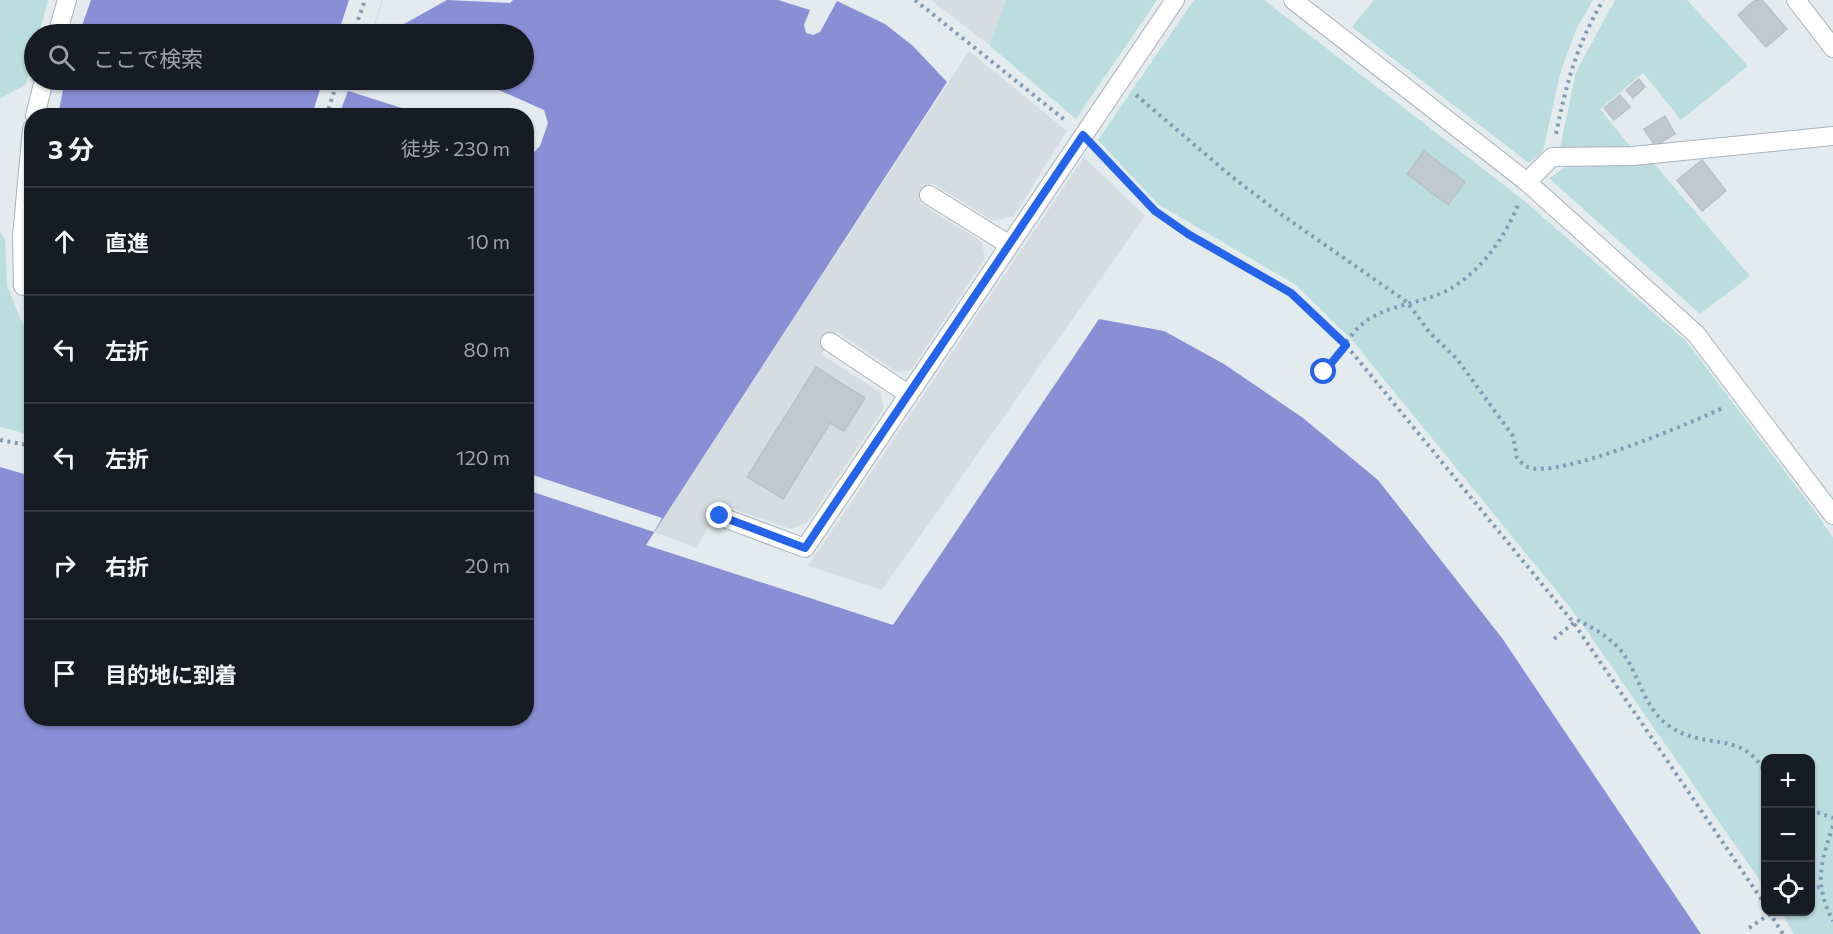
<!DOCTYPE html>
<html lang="ja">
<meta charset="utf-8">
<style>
:root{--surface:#171b24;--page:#242831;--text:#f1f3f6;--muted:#9ea1a6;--line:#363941}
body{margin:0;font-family:Commissioner,"Noto Sans JP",sans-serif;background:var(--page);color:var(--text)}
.controls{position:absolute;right:18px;bottom:18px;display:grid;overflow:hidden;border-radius:12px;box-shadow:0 2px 4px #0004}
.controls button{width:54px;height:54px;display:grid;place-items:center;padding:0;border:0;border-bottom:2px solid var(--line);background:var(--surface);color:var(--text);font:30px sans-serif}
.stop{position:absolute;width:18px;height:18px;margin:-14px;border:4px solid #2563eb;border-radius:50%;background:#fff}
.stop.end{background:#2563eb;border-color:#fff;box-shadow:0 2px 6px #0008}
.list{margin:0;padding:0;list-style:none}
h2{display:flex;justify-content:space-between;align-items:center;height:78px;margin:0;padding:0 24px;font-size:26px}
h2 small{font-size:20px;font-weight:400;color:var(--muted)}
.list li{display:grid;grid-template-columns:39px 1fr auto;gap:18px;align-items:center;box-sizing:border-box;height:108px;padding:0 24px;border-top:2px solid var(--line)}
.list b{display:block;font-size:22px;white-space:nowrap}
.list em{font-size:20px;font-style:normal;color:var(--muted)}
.icon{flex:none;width:33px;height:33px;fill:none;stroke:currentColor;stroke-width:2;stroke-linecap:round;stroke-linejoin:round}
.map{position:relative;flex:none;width:1833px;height:934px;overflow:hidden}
.search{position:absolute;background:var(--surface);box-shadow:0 2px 4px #0004;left:24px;top:24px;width:510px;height:66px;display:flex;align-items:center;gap:15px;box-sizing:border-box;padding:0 21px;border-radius:33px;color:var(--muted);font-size:22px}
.panel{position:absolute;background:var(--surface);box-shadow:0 2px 4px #0004;left:24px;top:108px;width:510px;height:618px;border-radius:24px}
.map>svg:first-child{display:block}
.built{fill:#d5dde2}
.green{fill:#bcdde0}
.water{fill:#8a8ed5}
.pier{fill:#e4ebee}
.building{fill:#bfc9cf;stroke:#b6c1c8;stroke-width:1.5}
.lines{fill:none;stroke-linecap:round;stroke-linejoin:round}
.minor-casing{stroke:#aab3ba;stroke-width:20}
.path{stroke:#839cb3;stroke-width:4;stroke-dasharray:3 4.5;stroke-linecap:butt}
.minor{stroke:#fff;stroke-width:18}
.route{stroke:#2563eb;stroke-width:8}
</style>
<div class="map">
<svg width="1833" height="934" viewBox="0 0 1833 934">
<rect width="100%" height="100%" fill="#e4ebee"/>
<path class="built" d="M931,0H1006L989,45Z
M969,51L1067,131L1014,216L993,221L932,183L920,203L982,242L985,259L911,370L897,372L837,332L821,354L881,393L884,408L808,522L791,529L721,505L696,548L654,532Z
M1084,157L1145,216L882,590L808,566Z"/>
<path class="green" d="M0,0H48L39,34H34V52L26,84L0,99Z
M1006,0H1157L1076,119L989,45Z
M1194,0H1264L1522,199L1686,341L1814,510L1833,538V934H1794L1781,912H1810V758H1766L1765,888L1573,611L1351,339L1296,285L1158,204L1098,140Z
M1374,0H1593L1576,30L1561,70L1543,151L1529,163L1352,27Z
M1615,0H1687L1748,66L1681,120L1643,73L1600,109L1633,150L1560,148L1576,72Z
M1652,161L1750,276L1700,314L1549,178L1566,167Z
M0,232L5,238L7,286L31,343V435L0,427Z"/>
<path class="water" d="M91,0H382L372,34H79Z
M447,0L510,3L513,0H778L810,10L804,25L806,33L813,35L820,32L837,1L885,24L913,46L947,82L646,545L893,625L1099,319L1164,331L1224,364L1303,418L1378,480L1502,638L1701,934H0V467L31,476L32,718H526V116L58,115L65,80H524V34H386Z"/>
<path class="pier" d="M349,0H382L372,34H338Z
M323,80H458L480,88L490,86L544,110L548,123L540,146L527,159L526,116L424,115L348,91L339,115H312Z
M527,473L662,518L654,532L527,490Z"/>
<path class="building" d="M1755,0H1762L1787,29L1766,47L1738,15Z
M1639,79L1645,87L1633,98L1626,90Z
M1620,95L1630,107L1614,120L1604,108Z
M1665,116L1675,134L1655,146L1644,129Z
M1424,151L1465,182L1448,205L1407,174Z
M1702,160L1726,191L1702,211L1677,180Z
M816,367L865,398L844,431L830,423L783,499L747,477Z"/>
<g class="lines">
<g class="minor-casing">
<path id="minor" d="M1293,0L1527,182L1696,334L1833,515
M1796,0L1833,48
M57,34L67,0
M35,116L44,80
M1527,182L1552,157L1633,156L1833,136
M929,195L1008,244
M23,286L22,236L32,129
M830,342L908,394
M719,516L805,548L1175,0"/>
</g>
<path class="path" d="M915,0L1066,121
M353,34L365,0
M1136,95L1231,176L1282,215L1407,302L1430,333L1457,359L1513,436L1517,458C1520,461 1524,466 1528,467C1557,480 1693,422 1725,407
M326,116L338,80
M1556,134C1567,81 1576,47 1603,0
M1100,153L1155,211L1188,234L1291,293L1346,345L1573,622L1766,906
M1324,372C1336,358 1347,338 1361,325C1385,304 1418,305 1446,291C1479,274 1504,239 1518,205
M0,440L32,446
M1554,639L1577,620C1596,629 1615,640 1627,659C1640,681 1646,709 1668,725C1704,752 1742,728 1766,774
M1810,810L1833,818
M1833,826C1820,864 1814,884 1833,921
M1810,890L1819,887
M1769,912L1783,934
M1749,928L1773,912"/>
<use href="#minor" class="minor"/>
</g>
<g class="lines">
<path class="route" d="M720,516L805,548L1083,135L1155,211L1188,234L1291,293L1346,345L1324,372"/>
</g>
</svg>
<div class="controls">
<button>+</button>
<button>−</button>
<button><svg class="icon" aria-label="locate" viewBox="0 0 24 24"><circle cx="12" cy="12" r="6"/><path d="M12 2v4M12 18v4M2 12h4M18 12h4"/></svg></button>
</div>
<div class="stop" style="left:1324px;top:372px"></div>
<div class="stop end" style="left:720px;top:516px"></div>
<div class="search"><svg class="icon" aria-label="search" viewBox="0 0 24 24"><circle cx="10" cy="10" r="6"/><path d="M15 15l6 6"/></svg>ここで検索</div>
<section class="panel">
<h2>3 分<small>徒歩 · 230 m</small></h2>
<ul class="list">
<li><svg class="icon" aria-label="ahead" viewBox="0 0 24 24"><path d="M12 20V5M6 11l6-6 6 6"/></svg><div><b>直進</b></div><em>10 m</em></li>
<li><svg class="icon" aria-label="left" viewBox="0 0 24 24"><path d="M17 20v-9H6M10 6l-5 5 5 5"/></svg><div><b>左折</b></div><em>80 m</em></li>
<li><svg class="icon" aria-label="left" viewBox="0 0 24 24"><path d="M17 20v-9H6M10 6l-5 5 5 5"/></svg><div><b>左折</b></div><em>120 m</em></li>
<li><svg class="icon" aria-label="right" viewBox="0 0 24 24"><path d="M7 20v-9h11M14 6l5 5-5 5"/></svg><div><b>右折</b></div><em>20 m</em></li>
<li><svg class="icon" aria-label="arrive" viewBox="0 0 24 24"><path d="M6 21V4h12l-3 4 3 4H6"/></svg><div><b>目的地に到着</b></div></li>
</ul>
</section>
</div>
